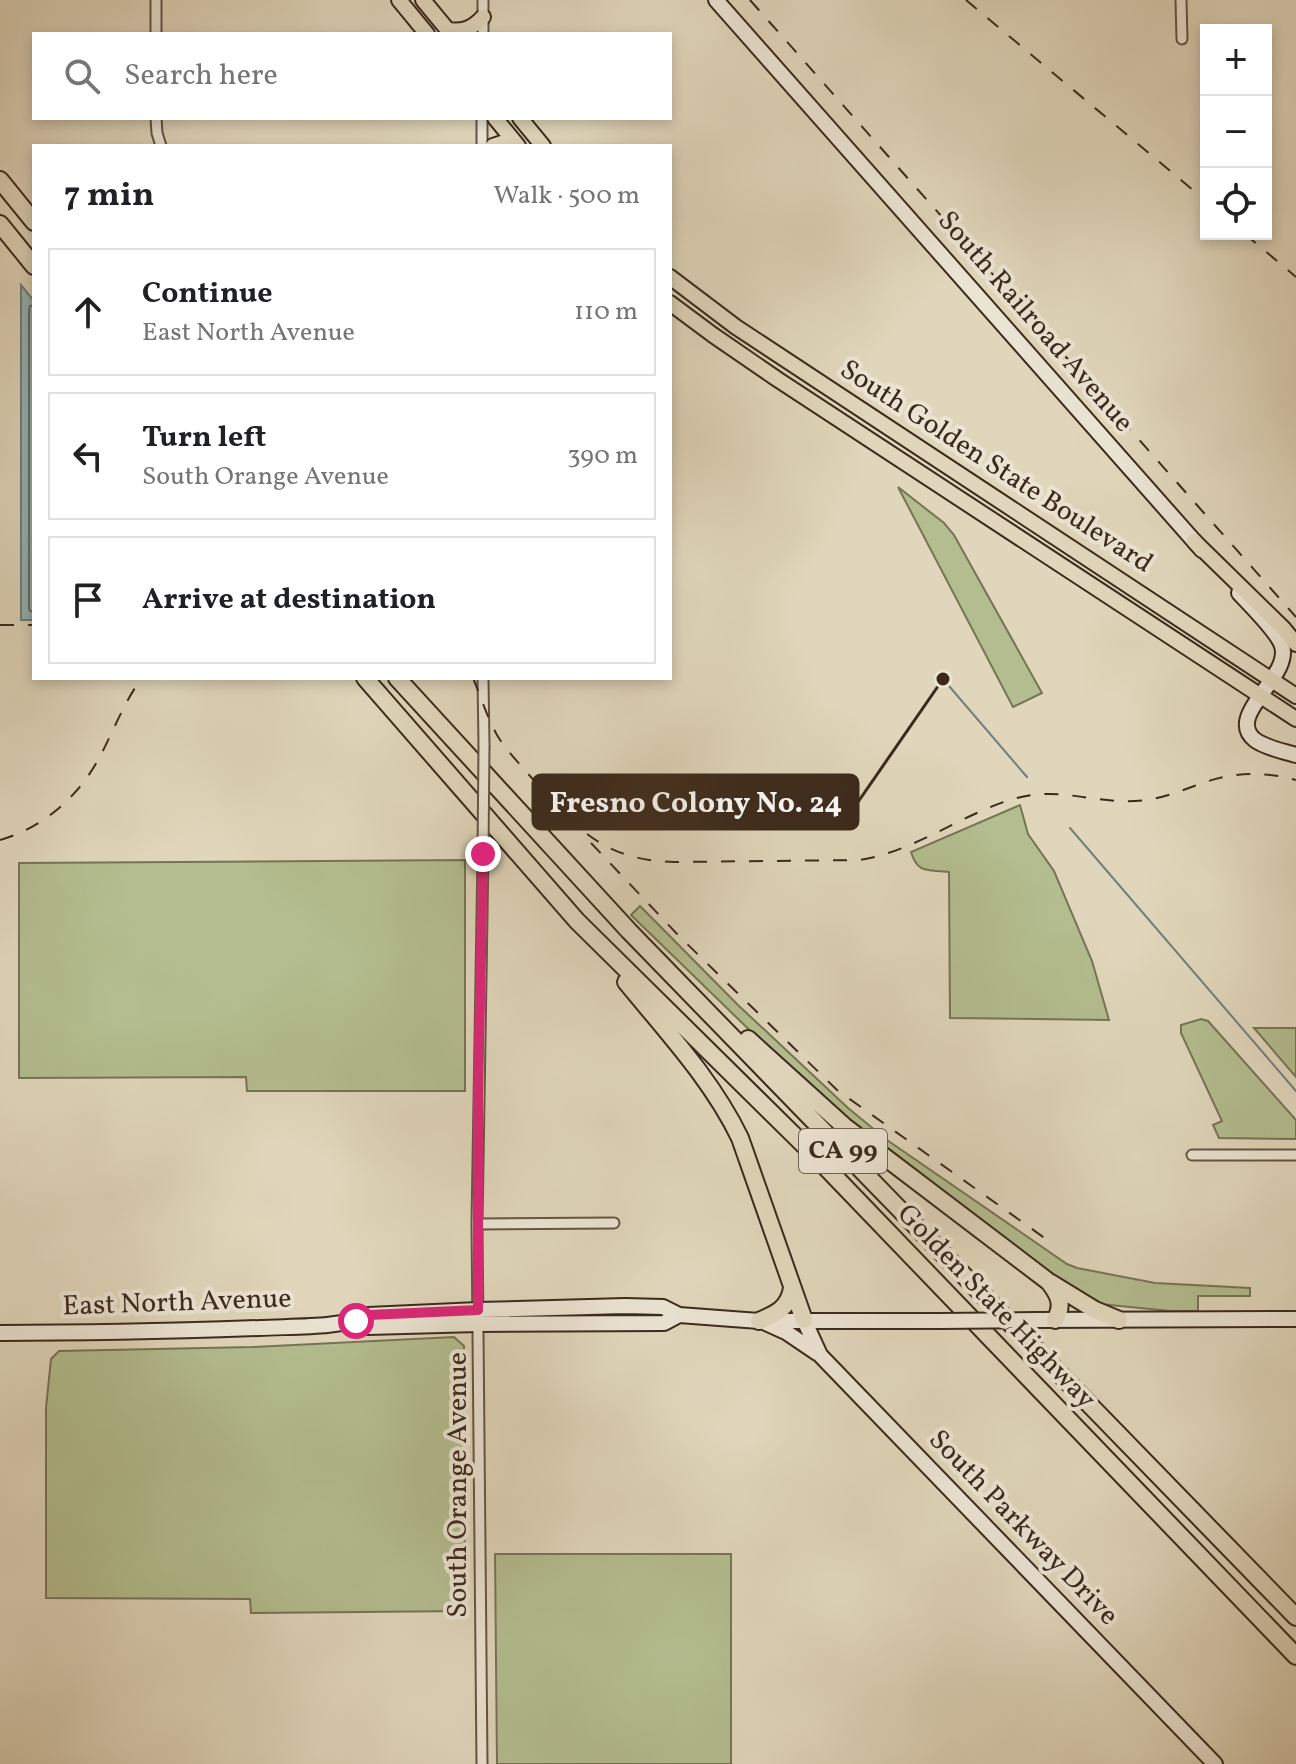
<!DOCTYPE html>
<meta charset="utf-8">
<style>
:root{--surface:#fff;--page:#f2f2f2;--text:#202124;--muted:#757577;--line:#e0e0e0}
body{margin:0;font-family:Vollkorn,serif;background:var(--page);color:var(--text)}
.controls{position:absolute;right:24px;top:24px;display:grid;overflow:hidden;border-radius:0px;box-shadow:0 4px 12px #0003}
.controls button{width:72px;height:72px;display:grid;place-items:center;padding:0;border:0;border-bottom:2px solid var(--line);background:var(--surface);color:var(--text);font:40px sans-serif}
.stop{position:absolute;width:24px;height:24px;margin:-18px;border:6px solid #db2777;border-radius:50%;background:#fff}
.stop.end{background:#db2777;border-color:#fff;box-shadow:0 2px 8px #0008}
.list{margin:0;padding:0;list-style:none}
h2{display:flex;justify-content:space-between;align-items:center;height:104px;margin:0;padding:0 32px;font-size:34px}
h2 small{font-size:26px;font-weight:400;color:var(--muted)}
.list li{display:grid;grid-template-columns:52px 1fr auto;gap:24px;align-items:center;box-sizing:border-box;height:128px;margin:0 16px 16px;padding:0 16px;border:2px solid var(--line);border-radius:0px}
.list b{display:block;font-size:30px;white-space:nowrap}
.list p{margin:0;font-size:26px;white-space:nowrap;color:var(--muted)}
.list em{font-size:26px;font-style:normal;color:var(--muted)}
.icon{flex:none;width:44px;height:44px;fill:none;stroke:currentColor;stroke-width:2;stroke-linecap:round;stroke-linejoin:round}
.map{position:relative;flex:none;width:1296px;height:1764px;overflow:hidden}
.search{position:absolute;background:var(--surface);box-shadow:0 4px 12px #0003;left:32px;top:32px;width:640px;height:88px;display:flex;align-items:center;gap:20px;box-sizing:border-box;padding:0 28px;border-radius:0px;color:var(--muted);font-size:30px}
.panel{position:absolute;background:var(--surface);box-shadow:0 4px 12px #0003;left:32px;top:144px;width:640px;height:536px;border-radius:0px}
.map>svg:first-child{display:block}
.green{fill:#b3bd8f;stroke:#777456;stroke-width:2}
.water{fill:#96b7b9;stroke:#727f7a;stroke-width:2}
.lines{fill:none;stroke-linecap:round;stroke-linejoin:round}
.shore{stroke:#68706a;stroke-width:2}
.stream{stroke:#727f7a;stroke-width:2}
.street-casing{stroke:#645544;stroke-width:13}
.secondary-casing{stroke:#3b2a1c;stroke-width:18}
.primary-casing{stroke:#3b2a1c;stroke-width:18}
.highway-casing{stroke:#3b2a1c;stroke-width:20}
.street{stroke:#ebe4d3;stroke-width:9}
.secondary{stroke:#ebe4d3;stroke-width:14}
.primary{stroke:#e0d6bb;stroke-width:14}
.highway{stroke:#e0d6bb;stroke-width:16}
.rail{stroke:#3b2a1c;stroke-width:2;stroke-dasharray:14 14;stroke-linecap:butt}
.street-bridge-casing{stroke:#645544;stroke-width:13;stroke-linecap:butt}
.secondary-bridge-casing{stroke:#3b2a1c;stroke-width:18;stroke-linecap:butt}
.street-bridge{stroke:#ebe4d3;stroke-width:9}
.secondary-bridge{stroke:#ebe4d3;stroke-width:14}
.route{stroke:#db2777;stroke-width:10}
.labels{text-anchor:middle;dominant-baseline:central;stroke-width:8;stroke-linejoin:round;paint-order:stroke}
.shield{fill:#ebe4d3;stroke:#706253;stroke-width:2}
.shield-label{font-size:26px;font-weight:bold;fill:#3b2a1c}
.street-label{font-size:28px;fill:#3b2a1c;stroke:#ebe4d3}
.leader{fill:none;stroke:#3b2a1c;stroke-width:3}
.callout-dot{fill:#3b2a1c;stroke:#ebe4d3;stroke-width:3}
.callout{fill:#3b2a1c;stroke:#3b2a1c;stroke-width:3}
.callout-label{font-size:30px;text-anchor:middle;font-weight:bold;fill:#fff}
</style>
<div class="map">
<svg width="1296" height="1764" viewBox="0 0 1296 1764">
<rect width="100%" height="100%" fill="#e0d6bb"/>
<filter id="stains"><feTurbulence type="fractalNoise" baseFrequency=".0025" numOctaves="4"/><feColorMatrix values="0 0 0 0 .2 0 0 0 0 .09 0 0 0 0 .02 0 0 0 .5 -.17"/></filter>
<radialGradient id="worn" r=".72"><stop offset=".6" stop-color="#630" stop-opacity="0"/><stop offset="1" stop-color="#630" stop-opacity=".3"/></radialGradient>
<path class="green" d="M898,487L944,523L954,535L1042,693L1013,707Z
M1020,805L1028,834L1054,871L1092,961L1109,1020L950,1018L949,872C929,869 918,875 911,852Z
M465,860V1091H247L246,1077L19,1078V863Z
M640,906L738,1005L848,1108L887,1140L1067,1264L1077,1268L1155,1283L1250,1288V1296H1198V1311H1170L1100,1304L1066,1285L881,1149L769,1049L631,915Z
M1201,1019L1208,1021L1296,1120V1139L1219,1138L1213,1125L1222,1121L1181,1033V1025Z
M1254,1028H1296V1077Z
M454,1337L464,1346L465,1611L251,1613L250,1599L46,1598V1408L51,1359L59,1351L252,1347Z
M495,1554H731V1764H497Z"/>
<path class="water" d="M21,285L34,301V620H21Z"/>
<g class="lines">
<path class="shore" d="M34,305L30,306L29,310V608L30,611L34,612"/>
<path class="stream" d="M943,679L1027,777
M1070,828L1296,1091"/>
<g class="street-casing">
<path id="street" d="M156,0V34
M1181,0L1182,39
M483,34V0
M156,118L157,133L161,146
M482,118V146
M483,678L484,745
M1192,1155H1296
M477,1224L614,1223
M482,1764L477,1224L483,854"/>
</g>
<g class="secondary-casing">
<path id="secondary" d="M716,0L1202,550
M1239,593C1250,605 1278,632 1282,646C1292,677 1224,715 1255,740C1266,748 1283,751 1296,755
M804,1320L820,1355L1215,1764
M1037,1320L1296,1319
M356,1321L368,1327L478,1324L664,1323L679,1315
M766,1323L786,1332L817,1353
M0,1333C86,1333 172,1331 259,1328C290,1326 341,1329 368,1315L478,1310L625,1306L663,1307L679,1315L759,1321H940"/>
</g>
<g class="primary-casing">
<path id="primary" d="M399,0L427,34
M423,0L451,34
M447,30C463,32 472,29 483,17
M495,118L518,146
M520,118L543,146
M493,146L505,142L515,143
M670,277L736,327L1296,696
M670,303L713,335L777,379L1296,719
M1194,541L1284,629L1296,644"/>
</g>
<g class="highway-casing">
<path id="highway" d="M0,180L34,222
M0,224L34,266
M365,678L577,921L814,1155L1296,1656
M397,678L629,931L1296,1617
M626,982C667,1032 712,1080 740,1138L804,1320
M748,1039L844,1126L1049,1282C1059,1295 1064,1305 1055,1320
M1051,1283L1095,1310L1119,1320
M759,1321C776,1314 789,1308 792,1288"/>
</g>
<use href="#street" class="street"/>
<use href="#secondary" class="secondary"/>
<use href="#primary" class="primary"/>
<use href="#highway" class="highway"/>
<path class="rail" d="M750,0L1296,617
M966,0L1206,201
M1245,234L1296,277
M0,625H34
M473,678C481,697 487,717 497,735C507,752 523,767 536,783C579,831 605,860 674,862L859,860C914,852 960,815 1013,799C1058,786 1091,803 1135,801C1158,800 1178,792 1200,784C1231,772 1264,771 1296,780
M550,791L582,806L615,811
M0,840C42,828 77,798 98,760C113,733 123,703 142,678
M591,843L679,936L837,1090L1053,1244"/>
<g class="street-bridge-casing">
<path id="street-bridge" d="M483,854L484,745"/>
</g>
<g class="secondary-bridge-casing">
<path id="secondary-bridge" d="M940,1321L1037,1320"/>
</g>
<use href="#street-bridge" class="street-bridge"/>
<use href="#secondary-bridge" class="secondary-bridge"/>
</g>
<g class="lines">
<path class="route" d="M356,1321L368,1315L478,1310V1099L483,854"/>
</g>
<g class="labels">
<rect class="shield" x="799" y="1129" width="88" height="44" rx="6"/>
<g class="shield-label">
<text x="843" y="1151">CA 99</text>
</g>
<g class="street-label">
<text transform="translate(1035 322) rotate(49)">South Railroad Avenue</text>
<text transform="translate(996 467) rotate(33)">South Golden State Boulevard</text>
<text transform="translate(177 1303) rotate(-2)">East North Avenue</text>
<text transform="translate(996 1307) rotate(46)">Golden State Highway</text>
<text transform="translate(458 1485) rotate(-90)">South Orange Avenue</text>
<text transform="translate(1023 1528) rotate(46)">South Parkway Drive</text>
</g>
</g>
<path class="leader" d="M943 679L858 802"/>
<circle class="callout-dot" cx="943" cy="679" r="8"/>
<rect class="callout" x="533" y="775" width="325" height="54" rx="8"/>
<g class="callout-label">
<text x="696" y="812">Fresno Colony No. 24</text>
</g>
<rect width="100%" height="100%" filter="url(#stains)"/>
<rect width="100%" height="100%" fill="url(#worn)"/>
</svg>
<div class="controls">
<button>+</button>
<button>−</button>
<button><svg class="icon" aria-label="locate" viewBox="0 0 24 24"><circle cx="12" cy="12" r="6"/><path d="M12 2v4M12 18v4M2 12h4M18 12h4"/></svg></button>
</div>
<div class="stop" style="left:356px;top:1321px"></div>
<div class="stop end" style="left:483px;top:854px"></div>
<div class="search"><svg class="icon" aria-label="search" viewBox="0 0 24 24"><circle cx="10" cy="10" r="6"/><path d="M15 15l6 6"/></svg>Search here</div>
<section class="panel">
<h2>7 min<small>Walk · 500 m</small></h2>
<ul class="list">
<li><svg class="icon" aria-label="ahead" viewBox="0 0 24 24"><path d="M12 20V5M6 11l6-6 6 6"/></svg><div><b>Continue</b><p>East North Avenue</p></div><em>110 m</em></li>
<li><svg class="icon" aria-label="left" viewBox="0 0 24 24"><path d="M17 20v-9H6M10 6l-5 5 5 5"/></svg><div><b>Turn left</b><p>South Orange Avenue</p></div><em>390 m</em></li>
<li><svg class="icon" aria-label="arrive" viewBox="0 0 24 24"><path d="M6 21V4h12l-3 4 3 4H6"/></svg><div><b>Arrive at destination</b></div></li>
</ul>
</section>
</div>
